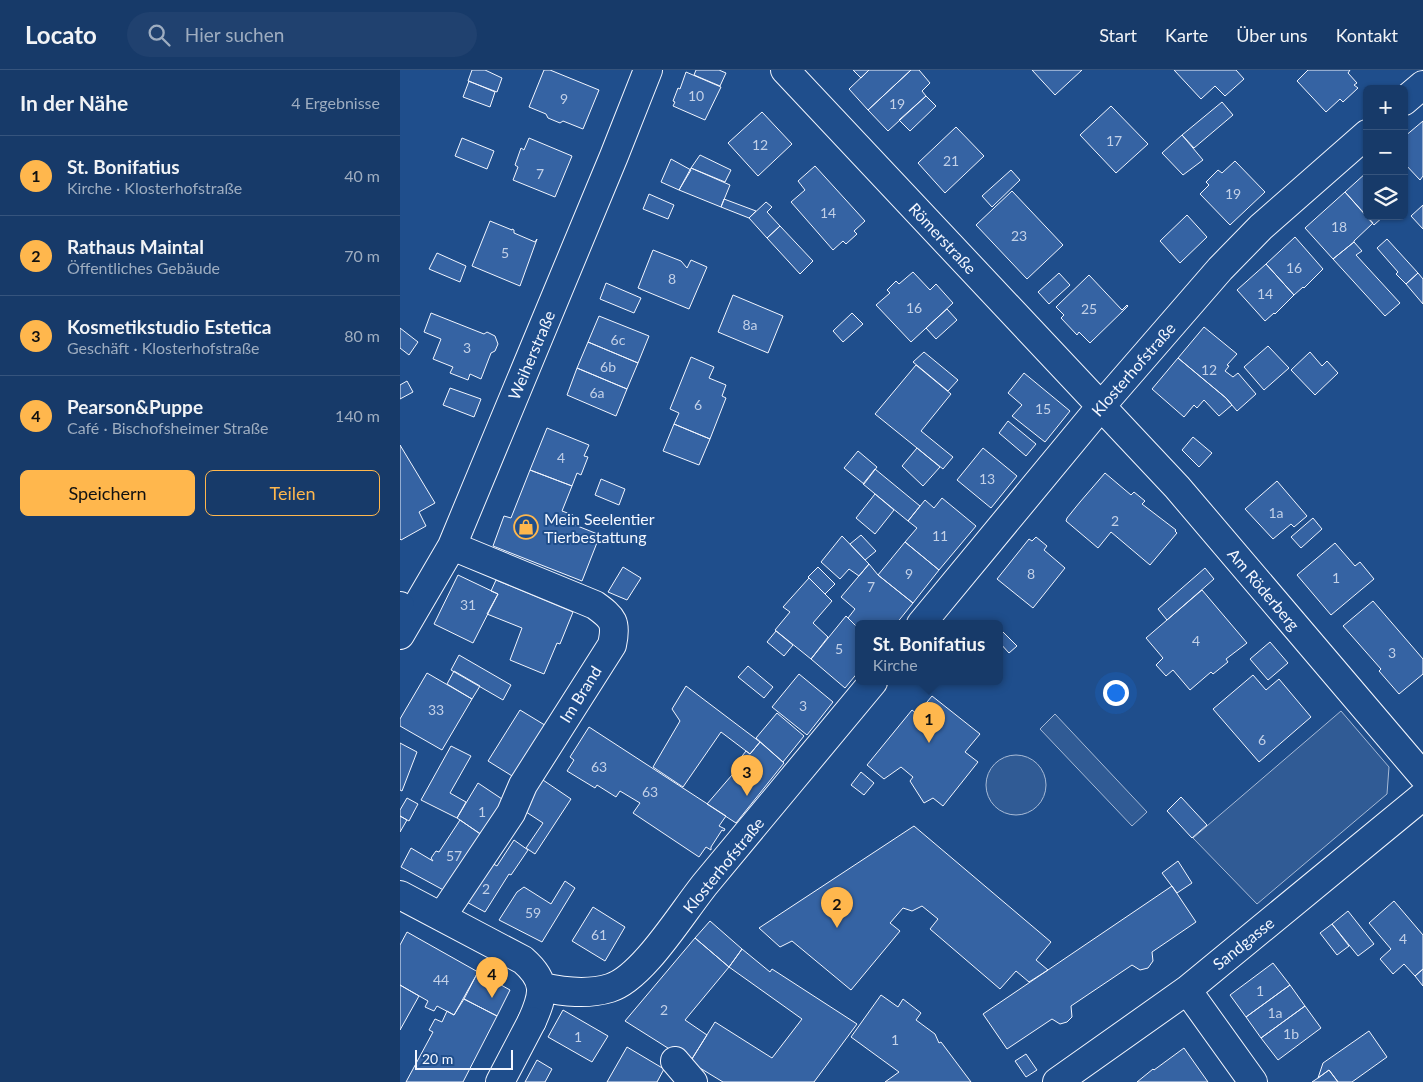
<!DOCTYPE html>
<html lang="de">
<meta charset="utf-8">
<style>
:root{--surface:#173a69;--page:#20416f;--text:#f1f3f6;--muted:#9eadc0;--line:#36547d;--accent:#ffb74d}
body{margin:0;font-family:Lato,sans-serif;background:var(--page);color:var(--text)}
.controls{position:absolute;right:15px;top:15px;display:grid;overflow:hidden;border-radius:8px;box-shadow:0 1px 4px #0004}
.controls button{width:45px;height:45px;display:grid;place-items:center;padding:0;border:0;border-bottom:1px solid var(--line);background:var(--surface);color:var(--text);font:25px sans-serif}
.scale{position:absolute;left:15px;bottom:12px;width:98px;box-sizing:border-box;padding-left:5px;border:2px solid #f2f6ff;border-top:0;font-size:14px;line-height:18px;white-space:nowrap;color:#f2f6ff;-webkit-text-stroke:4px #1f4e8c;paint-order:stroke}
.you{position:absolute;left:715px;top:622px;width:18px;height:18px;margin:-12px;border:4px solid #fff;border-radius:50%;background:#1a73e8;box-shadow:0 0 0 8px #1a73e833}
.badge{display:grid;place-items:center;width:32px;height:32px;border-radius:50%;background:var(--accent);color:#111;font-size:16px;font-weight:700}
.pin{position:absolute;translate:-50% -41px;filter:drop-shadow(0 1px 2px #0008)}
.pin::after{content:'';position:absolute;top:26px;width:18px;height:15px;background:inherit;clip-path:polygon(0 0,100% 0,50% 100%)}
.popup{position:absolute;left:455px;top:550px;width:148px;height:65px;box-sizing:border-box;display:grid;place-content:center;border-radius:8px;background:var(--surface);filter:drop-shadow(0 1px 4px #0005);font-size:16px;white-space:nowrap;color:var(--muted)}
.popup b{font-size:19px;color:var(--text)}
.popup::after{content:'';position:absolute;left:50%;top:100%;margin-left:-10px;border:10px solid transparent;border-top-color:var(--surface)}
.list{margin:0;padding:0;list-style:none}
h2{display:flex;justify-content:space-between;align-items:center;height:65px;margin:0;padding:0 20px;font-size:21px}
h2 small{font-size:16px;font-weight:400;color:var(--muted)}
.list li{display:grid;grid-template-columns:32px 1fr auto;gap:15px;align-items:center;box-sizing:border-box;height:80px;padding:0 20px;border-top:1px solid var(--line)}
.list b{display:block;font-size:19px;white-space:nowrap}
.list p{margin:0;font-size:16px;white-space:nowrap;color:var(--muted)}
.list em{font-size:16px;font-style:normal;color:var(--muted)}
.actions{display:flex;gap:10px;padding:15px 20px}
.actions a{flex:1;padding:11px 0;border:1px solid var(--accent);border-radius:8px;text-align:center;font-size:18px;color:var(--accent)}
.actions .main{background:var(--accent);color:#111}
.icon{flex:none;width:28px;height:28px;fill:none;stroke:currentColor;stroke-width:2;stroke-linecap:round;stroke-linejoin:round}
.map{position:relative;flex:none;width:1023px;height:1012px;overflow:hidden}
header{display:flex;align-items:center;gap:30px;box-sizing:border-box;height:70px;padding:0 25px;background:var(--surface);border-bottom:1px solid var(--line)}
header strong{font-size:24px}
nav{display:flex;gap:28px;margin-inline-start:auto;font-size:18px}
.search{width:350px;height:45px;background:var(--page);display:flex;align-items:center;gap:12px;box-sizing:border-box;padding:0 18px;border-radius:28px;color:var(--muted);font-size:19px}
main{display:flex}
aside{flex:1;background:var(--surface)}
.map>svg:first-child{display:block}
.built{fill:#305b95;stroke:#a8bbd7}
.building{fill:#3563a3;stroke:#f2f6ff}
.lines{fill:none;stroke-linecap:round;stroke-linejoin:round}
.minor-casing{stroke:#f2f6ff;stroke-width:30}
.tertiary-casing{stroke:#f2f6ff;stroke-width:30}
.minor{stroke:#1f4e8c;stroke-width:28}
.tertiary{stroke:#1f4e8c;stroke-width:28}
.labels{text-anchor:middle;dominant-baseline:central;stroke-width:4;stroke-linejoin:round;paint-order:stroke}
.number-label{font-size:14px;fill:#c3d1e8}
.street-label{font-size:16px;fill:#f2f6ff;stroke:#1f4e8c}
.poi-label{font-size:16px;fill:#f2f6ff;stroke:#1f4e8c;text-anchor:start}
</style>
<header>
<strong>Locato</strong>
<div class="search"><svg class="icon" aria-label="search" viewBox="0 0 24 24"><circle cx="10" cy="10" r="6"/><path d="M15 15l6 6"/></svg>Hier suchen</div>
<nav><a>Start</a><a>Karte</a><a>Über uns</a><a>Kontakt</a></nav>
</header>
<main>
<aside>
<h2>In der Nähe<small>4 Ergebnisse</small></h2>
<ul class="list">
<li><span class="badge">1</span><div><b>St. Bonifatius</b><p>Kirche · Klosterhofstraße</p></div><em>40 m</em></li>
<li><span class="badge">2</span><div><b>Rathaus Maintal</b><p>Öffentliches Gebäude</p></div><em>70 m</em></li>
<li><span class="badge">3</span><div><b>Kosmetikstudio Estetica</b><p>Geschäft · Klosterhofstraße</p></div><em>80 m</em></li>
<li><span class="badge">4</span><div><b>Pearson&amp;Puppe</b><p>Café · Bischofsheimer Straße</p></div><em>140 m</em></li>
</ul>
<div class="actions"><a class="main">Speichern</a><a>Teilen</a></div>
</aside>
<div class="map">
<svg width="1023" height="1012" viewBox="0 0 1023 1012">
<rect width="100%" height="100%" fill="#1f4e8c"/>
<path class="built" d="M941,641L989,697L987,724L857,834L793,768Z
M655,644L747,742L732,756L640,659Z
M586 715a30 30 0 1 1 60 0a30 30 0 1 1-60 0Z"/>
<path class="building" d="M72,0H85L102,8L97,22L68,11Z
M144,0H150L199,20L183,59L163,51L160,53L148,48L146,44L129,37Z
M296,0H319L326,3L320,16L294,5Z
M453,0H469L461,8Z
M469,0H511L468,40L449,19Z
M511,0H519L530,13L522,21L526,26L488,61L468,40Z
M632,0H682L655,25Z
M774,0H836L844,9L825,26L815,16L801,29Z
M908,0H950L948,3L957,13L954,15L958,18L943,32L940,29L926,42L897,11Z
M286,2L321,17L305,50L273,36L275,32L273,31L278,18L280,19Z
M69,11L95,22L90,37L63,27Z
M526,26L536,36L510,61L499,50Z
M822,32L833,45L794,78L782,65Z
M711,36L748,74L716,103L680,65Z
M362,42L392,74L358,106L328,73Z
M1023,51V106L1020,110L1004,93V67Z
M556,57L584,86L545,123L518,93Z
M782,65L803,90L783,105L762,83Z
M62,68L94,81L87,99L55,86Z
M129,68L172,86L155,127L113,110L118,97L115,95L121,78L124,80Z
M300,85L331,100L325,112L291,98Z
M271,89L291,100L279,120L261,112Z
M835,91L865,122L830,155L800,124L809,115L806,112L818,100L822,103Z
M415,96L465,151L454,161L457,164L446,174L443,171L433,180L391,132L405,120L398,111Z
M291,98L330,115L321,137L279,120Z
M611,100L620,110L592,137L582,126Z
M967,102V146H984L974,155L945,122Z
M612,121L663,175L627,209L576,155Z
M945,122L973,153L954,171V172L933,189L905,158Z
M249,124L274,135L268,149L243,139Z
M324,129L356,141L349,148L321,137Z
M366,132L372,137L367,142L380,156L367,168L349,148Z
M1023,135V159L1011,146Z
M787,145L807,167L780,193L760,171Z
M90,151L112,160V159L114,160V163L135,172L137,169L120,216L72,196Z
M380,156L413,191L400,204L367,168Z
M895,167L923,199L904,218L903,217L894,225L866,194Z
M987,169L1018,203L1006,214L996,204L998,202L977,178Z
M954,172L962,181L956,185L1000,233L985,246L933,189Z
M253,180L281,191L287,198L291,190L307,197L289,239L238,218Z
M37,183L66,196L60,212L29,199Z
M866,194L894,225L875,244L874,243L865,251L837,220Z
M513,202L530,220L536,214L553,233L511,272L476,235L490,223L487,220L496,211L499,214Z
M659,203L670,215L649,234L638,222Z
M1018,203L1023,209V234L1006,214Z
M689,205L722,240L727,235L728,236L690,273L679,262L677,265L661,248L664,245L656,237Z
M206,213L241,228L234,243L200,229Z
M333,225L383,246L368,283L318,262Z
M547,239L557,250L536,269L526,258Z
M31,243L84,264L87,262L95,266L98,274L95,281L91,283L81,309L70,304L68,310L50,303L53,297L33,289L41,269L24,262Z
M452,243L463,254L443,272L433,261Z
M199,246L249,266L238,293L188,272Z
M804,257L837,284L827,295L829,296L825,301L833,307L838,303L856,324L837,341L826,328L778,288Z
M0,258L18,272L9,285L0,278Z
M188,272L238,293L227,319L177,298Z
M868,276L889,298L864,320L844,297Z
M524,282L558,310L548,321L513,292Z
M910,282L922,296L927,291L938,303L915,325L891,300Z
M291,287L314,297L309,308L326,315L322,326L326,328L310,369L274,354L279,343L270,339Z
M778,288L826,328L832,335L819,346L804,330L797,338L794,335L784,347L752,319Z
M516,295L551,324L521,361L553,387L543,399L475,344Z
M177,298L227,319L216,346L167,325Z
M624,303L670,341L645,372L612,346L622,335L608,323Z
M7,311L13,322L0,329V315Z
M50,318L81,329L74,347L43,335Z
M608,351L636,374L626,386L599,363Z
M274,354L310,369L299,395L263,381Z
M147,358L189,375L184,386L188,387L181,405L177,403L172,416L130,400Z
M793,367L812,383L799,397L782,380Z
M0,375L35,433L19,442L26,456L1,470L0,469Z
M517,378L540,397L523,416L502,396Z
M583,378L617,406L591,438L557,410Z
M458,381L477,397L464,414L444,398Z
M475,399L520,436L508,451L463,414Z
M130,400L172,416L162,441L173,445L170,453L200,465L182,511L93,476L104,446L111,448Z
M705,403L731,425L734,422L745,431L742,434L776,460L775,461L777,463L750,495L711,462L698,478L666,451L667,448L680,432Z
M201,409L225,419L219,435L195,425Z
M877,411L907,446L894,457L891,454L873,469L845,439Z
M475,424L494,440L475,464L456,448Z
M542,428L576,456L539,500L505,472L517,458L508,451L525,430L534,438Z
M913,448L922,459L901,478L891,467Z
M461,465L476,481L465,490L450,474Z
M442,466L469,494L459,506L449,499L440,509L421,492Z
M636,467L647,476L644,480L665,498L633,538L597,509L629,469L632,471Z
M505,472L539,500L513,533L478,505Z
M935,473L955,496L960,492L974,509L931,545L897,505Z
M469,494L478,505L513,533L496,554H459V559L448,548L455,539L441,527Z
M223,497L241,508L227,530L208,522Z
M418,497L435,514L425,524L408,507Z
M805,498L814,509L767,550L758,539Z
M58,505L98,524L73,573L34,554Z
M409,508L432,531L413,553L428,567L411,589L375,560L390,542L383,537Z
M96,510L173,542L160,574L157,573L144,604L110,590L122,558L87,544L98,524L91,521Z
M802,520L847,573L826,589L828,592L813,604L811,602L790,620L773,600L766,606L756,595L763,588L746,568Z
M973,531L1023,589V604L999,624L979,601L981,599L943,556Z
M446,546L459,559V601L445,618L411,589Z
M376,561L393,575L384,586L367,572Z
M603,562L617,576L609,583L599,572V565Z
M870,572L888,593L868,610L850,589Z
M59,585L111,615L103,630L51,600Z
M348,596L373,617L364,628L338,607Z
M54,601L80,616L72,629L47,614Z
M27,603L72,629L42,680L0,656V649Z
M399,604L433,632L407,665L372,637Z
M853,605L866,620L879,609L911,647L859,692L813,639Z
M286,616L360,672L350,684L321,662L283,717L253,697L280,651L272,639Z
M532,626L580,664L565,682L578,692L543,736L533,728L524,733L510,711L513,707L501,697L484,709L467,695L512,640L517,644Z
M120,640L148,657L117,709L88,691Z
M377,643L404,666L383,692L356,668Z
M189,657L326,746L319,756L325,759L324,761L322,760L311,777V780L306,777L299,787L233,743L240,733L220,721L216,727L197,715L195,718L167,701L174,690L170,687Z
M360,672L384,693L336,753L307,734L338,698L335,695L346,681L350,684Z
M0,673L17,682L2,721L0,720Z
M51,676L71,686L50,723L66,732L57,748L21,730Z
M461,702L474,713L464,725L451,715Z
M140,708L171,729L135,784L126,778L143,753L120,738Z
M78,713L108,733L85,767L57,748Z
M781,727L807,755L792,768L767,741Z
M7,728L18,734L9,751L0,746V740Z
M0,746L7,750L0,762Z
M60,750L86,768L49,823L1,797L11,778L33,791L31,788L36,781L39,782Z
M514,756L651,872L636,890L648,900L629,912L616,901L600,919L530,859L538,849L522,836L512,841L503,838L490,853L500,861L451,920L392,871L380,877L359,858Z
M114,770L128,780L111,805L109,804L85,842L63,830L88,791L97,796Z
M778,791L792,813L777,823L762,803Z
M165,811L175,818L142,872L99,850L117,822L124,817L151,834Z
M772,816L796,852L752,882L753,891L748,898L740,900L732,895L671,936L672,947L667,952L660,954L652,949L607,979L583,944Z
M994,831L1023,865V899L1015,906L1004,894L993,904L980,889L991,879L969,853Z
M193,837L225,857L205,891L172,871Z
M948,841L974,874L958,886L932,854Z
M310,851L342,879L329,897L295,868Z
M932,854L949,876L937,885L920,863Z
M7,862L78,902L54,945L37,936L34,941L25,937L28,931L0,915V875Z
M295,868L329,897L285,950L307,965L290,992L225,951Z
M342,879L370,902L372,899L457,954L414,1012H323L290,992L315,952L372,988L402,949L329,897Z
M873,893L890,915L846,947L830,925Z
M1023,899V916L1015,906Z
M78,902L110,920L97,946L64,929Z
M0,915L19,926L0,960Z
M890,915L905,936L861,968L846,947Z
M481,925L498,937L503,929L521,943L516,950L535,964L539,973L541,972L571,1012H485L499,1002L451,967Z
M64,929L97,946L63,1012H6L33,962L29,960L35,949L42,952L47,941L54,945Z
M905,936L921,958L878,990L861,968Z
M163,940L208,966L192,992L148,967Z
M969,961L987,987L952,1012H938L929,1000L918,1008L923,993Z
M227,977L264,999L257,1012H207Z
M784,978L808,1012H737L753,999L754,1000Z
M626,984L637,1000L626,1007L615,991Z
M137,990L152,999L145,1012H125Z
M929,1000L938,1012H912L918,1008Z"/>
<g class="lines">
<g class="minor-casing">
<path id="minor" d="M385,0L777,417L1023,706
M1004,31L1023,15
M521,554L702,335L820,199L861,157L967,64
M0,565L52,476L214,86L248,0
M0,825L123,890C147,911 144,924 132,951
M42,846L111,743L123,715L212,575C217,552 213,548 195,535L52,476
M142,917C164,922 187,925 210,918C243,908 283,841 306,813C361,746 418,679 473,612
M787,920L853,1012
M275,991L293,1012
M657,1012L787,920L1023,726"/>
</g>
<g class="tertiary-casing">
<path id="tertiary" d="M0,536V563
M100,1012L132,951"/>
</g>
<use href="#minor" class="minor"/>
<use href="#tertiary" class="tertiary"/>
</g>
<defs>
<g id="shop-ring" transform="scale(1.25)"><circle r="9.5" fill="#1f4e8c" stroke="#ffb74d" stroke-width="1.5"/><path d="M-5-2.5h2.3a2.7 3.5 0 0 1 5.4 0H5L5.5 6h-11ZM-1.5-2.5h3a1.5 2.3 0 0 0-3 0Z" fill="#ffb74d"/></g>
</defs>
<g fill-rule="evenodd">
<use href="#shop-ring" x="126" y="457"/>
</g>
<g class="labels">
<g class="number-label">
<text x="296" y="25">10</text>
<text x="164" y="28">9</text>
<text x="497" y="33">19</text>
<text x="714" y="70">17</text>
<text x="360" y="74">12</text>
<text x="551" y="90">21</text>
<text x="140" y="103">7</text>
<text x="833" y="123">19</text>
<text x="428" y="142">14</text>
<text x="939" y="156">18</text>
<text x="619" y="165">23</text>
<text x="105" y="182">5</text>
<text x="894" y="197">16</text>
<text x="272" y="208">8</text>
<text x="865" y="223">14</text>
<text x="514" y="237">16</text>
<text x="689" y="238">25</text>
<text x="350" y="254">8a</text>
<text x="218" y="269">6c</text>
<text x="67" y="277">3</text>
<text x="208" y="296">6b</text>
<text x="809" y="299">12</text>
<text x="197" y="322">6a</text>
<text x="298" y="334">6</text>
<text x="643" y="338">15</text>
<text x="161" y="387">4</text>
<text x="587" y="408">13</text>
<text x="876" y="442">1a</text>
<text x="715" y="450">2</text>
<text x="540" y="465">11</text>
<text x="509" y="503">9</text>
<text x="631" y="503">8</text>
<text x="936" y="507">1</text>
<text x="471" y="516">7</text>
<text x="68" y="534">31</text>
<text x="796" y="570">4</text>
<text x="439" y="578">5</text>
<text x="992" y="582">3</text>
<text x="403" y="635">3</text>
<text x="36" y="639">33</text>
<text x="862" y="669">6</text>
<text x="199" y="696">63</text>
<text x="250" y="721">63</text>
<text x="82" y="741">1</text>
<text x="54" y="785">57</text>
<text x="86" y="818">2</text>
<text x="133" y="842">59</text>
<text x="199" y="864">61</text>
<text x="1003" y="868">4</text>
<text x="41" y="909">44</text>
<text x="860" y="920">1</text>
<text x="264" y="939">2</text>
<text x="875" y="942">1a</text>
<text x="891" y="963">1b</text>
<text x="178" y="966">1</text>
<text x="495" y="969">1</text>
</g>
<g class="street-label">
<text transform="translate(543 168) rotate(47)">Römerstraße</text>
<text transform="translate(131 285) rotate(-67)">Weiherstraße</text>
<text transform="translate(733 299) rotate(-49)">Klosterhofstraße</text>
<text transform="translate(864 519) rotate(50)">Am Röderberg</text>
<text transform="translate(180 624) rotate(-58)">Im Brand</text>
<text transform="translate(323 795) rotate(-51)">Klosterhofstraße</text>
<text transform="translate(843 873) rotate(-39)">Sandgasse</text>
</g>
<g class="poi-label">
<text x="144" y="448">Mein Seelentier<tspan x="144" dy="18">Tierbestattung</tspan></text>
</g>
</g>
</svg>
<div class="controls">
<button>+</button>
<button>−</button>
<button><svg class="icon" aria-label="layers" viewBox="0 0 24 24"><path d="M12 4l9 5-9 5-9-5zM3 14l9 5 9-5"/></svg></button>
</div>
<div class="scale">20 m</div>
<div class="you"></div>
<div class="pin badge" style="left:529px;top:673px">1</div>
<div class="popup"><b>St. Bonifatius</b>Kirche</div>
<div class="pin badge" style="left:437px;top:858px">2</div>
<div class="pin badge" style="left:347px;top:726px">3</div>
<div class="pin badge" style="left:92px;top:928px">4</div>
</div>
</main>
